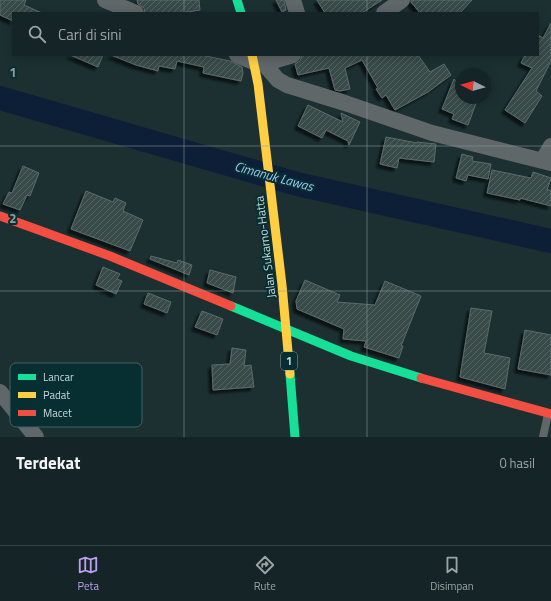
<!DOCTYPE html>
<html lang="id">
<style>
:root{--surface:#152426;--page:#223032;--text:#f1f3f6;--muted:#9da4a7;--line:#344143;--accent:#bca0f2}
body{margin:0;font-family:"Titillium Web",sans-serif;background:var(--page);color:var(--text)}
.compass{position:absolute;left:455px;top:68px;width:36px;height:36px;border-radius:50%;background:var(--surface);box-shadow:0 2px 10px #0003;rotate:276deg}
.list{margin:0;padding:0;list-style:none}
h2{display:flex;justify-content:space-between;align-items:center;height:52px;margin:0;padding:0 16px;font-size:17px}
h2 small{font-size:13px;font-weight:400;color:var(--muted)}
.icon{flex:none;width:22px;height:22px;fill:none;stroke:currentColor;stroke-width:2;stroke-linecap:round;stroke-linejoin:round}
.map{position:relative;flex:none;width:551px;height:437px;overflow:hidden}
.search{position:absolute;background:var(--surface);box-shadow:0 2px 10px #0003;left:12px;right:12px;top:12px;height:44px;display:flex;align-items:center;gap:10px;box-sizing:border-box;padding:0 14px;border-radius:0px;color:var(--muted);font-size:15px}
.sheet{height:108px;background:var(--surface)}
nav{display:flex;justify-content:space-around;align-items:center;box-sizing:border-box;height:56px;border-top:1px solid var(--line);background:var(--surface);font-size:11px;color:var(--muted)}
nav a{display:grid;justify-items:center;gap:2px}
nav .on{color:var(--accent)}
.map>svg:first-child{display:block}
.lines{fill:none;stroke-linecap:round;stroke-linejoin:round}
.river{stroke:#0d1f37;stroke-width:24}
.building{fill:url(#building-hatch);stroke:#5c6b6b;filter:url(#shadow)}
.lane{stroke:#606769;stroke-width:8}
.street{stroke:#606769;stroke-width:16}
.fast{stroke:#16e098;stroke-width:9}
.slow{stroke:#ffcf43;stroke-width:9}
.jam{stroke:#f24e42;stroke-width:9}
.grid{fill:none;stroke:#8a9d9f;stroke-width:1;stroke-opacity:0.55}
.labels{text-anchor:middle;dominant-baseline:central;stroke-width:4;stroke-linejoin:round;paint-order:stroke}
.shield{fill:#072e31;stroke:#8ca5a7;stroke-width:1}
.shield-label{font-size:11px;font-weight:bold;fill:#c5d8da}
.street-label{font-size:12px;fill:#c5d8da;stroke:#072e31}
.water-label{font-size:13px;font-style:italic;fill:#9fc2f7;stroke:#072e31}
.key{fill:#072e31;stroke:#406164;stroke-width:1}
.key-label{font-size:11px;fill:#c5d8da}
.grid-label{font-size:13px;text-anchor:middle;font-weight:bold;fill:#8a9d9f;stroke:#072e31;stroke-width:4;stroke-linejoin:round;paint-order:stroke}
</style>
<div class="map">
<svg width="551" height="437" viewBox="0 0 551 437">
<defs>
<pattern id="building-hatch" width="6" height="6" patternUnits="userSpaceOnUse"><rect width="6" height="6" fill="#394b4a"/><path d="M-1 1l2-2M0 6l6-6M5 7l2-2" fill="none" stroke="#546464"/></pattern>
<filter id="shadow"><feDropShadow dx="-3.5" dy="3.5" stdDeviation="1" flood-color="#0009"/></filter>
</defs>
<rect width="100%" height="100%" fill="#1c3032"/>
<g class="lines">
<path class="river" d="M0,98L297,184L551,241"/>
</g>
<path class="building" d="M0,0H26L24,5L42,13H13V21L0,15Z
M137,0H199L200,10L181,13H145L144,8L138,4Z
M276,0H284L286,10L282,12Z
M317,0H382L362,13H325Z
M411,0H472L460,13H420L411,2Z
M551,23V61L536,91L542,96L525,123L505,110L532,68L521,63L525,55H538V35L543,38Z
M70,55H103L98,67Z
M111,55H201L230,61L242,67L243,73L241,81L203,73L204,67L177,61L175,69L159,66L158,71L136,65Z
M302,55H418L430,72L444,64L451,75L428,92L395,110L386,95L382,98L376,89L378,88L362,60L345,68L350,89L340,91L335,90L329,68L298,75L295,64L300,61Z
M454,79L461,89V98H478L468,125L452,119L454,114L442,109Z
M308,105L343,122L341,113L360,122L349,145L348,141L326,130L322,138L298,126Z
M386,137L417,143V142L436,144L434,162L399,158L397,168L380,164Z
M462,154L473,157L472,161L491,164L488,179L468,175L466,181L456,178Z
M23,166L39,173L30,196L27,195L20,210L3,204L9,192L12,193Z
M492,170L531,178L533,172L551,178L547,190H551V206L520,198V200L487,193Z
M86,191L113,202L115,198L126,203L123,211L143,220L130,251L71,229Z
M151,256L177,263L178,260L192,265L189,275L150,259Z
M103,267L120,274L117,279L122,281L116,294L96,285Z
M210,270L236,277L233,293L207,283Z
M305,280L340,295L337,302L375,305L385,281L421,296L401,346H403L399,358L364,347L366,341L343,339L344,329L297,309L296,301Z
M148,293L171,302L167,313L144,304Z
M471,308L492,311L484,353L510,358L505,389L460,377Z
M202,311L223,319L217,335L195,327Z
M525,330L551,335V375L518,369Z
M232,348L246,350L244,366L251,365L254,387L213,390L212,365L230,364Z"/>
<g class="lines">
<path class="lane" d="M543,437L548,414"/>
<path class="street" d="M105,0L136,13
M293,0L297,13
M384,13L402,0
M237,55L254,62
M256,55L278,80L287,85L345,103L432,133L551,163
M263,64L293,55
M542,161L551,146
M0,392L36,437"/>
<path class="fast" d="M237,0L241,13
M231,306L351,356L421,378
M290,374L295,437"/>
<path class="slow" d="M252,55L258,84L282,285L290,374"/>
<path class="jam" d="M0,216L110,256L231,306
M421,378L551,414"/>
</g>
<path class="grid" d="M184,0V13M367,0V13M184,55V437M367,55V437M0,146H551M0,291H551"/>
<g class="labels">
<rect class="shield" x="281" y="352" width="16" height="18" rx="3"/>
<g class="shield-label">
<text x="289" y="361">1</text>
</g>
<g class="street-label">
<text transform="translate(265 247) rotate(-97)">Jalan Sukarno-Hatta</text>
</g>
<g class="water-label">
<text transform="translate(274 176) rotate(15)">Cimanuk Lawas</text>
</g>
</g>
<rect x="10" y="363" width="132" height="64" rx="6" class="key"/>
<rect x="18" y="374" width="18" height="6" fill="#16e098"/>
<rect x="18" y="392" width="18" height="6" fill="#ffcf43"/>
<rect x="18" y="410" width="18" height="6" fill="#f24e42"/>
<g class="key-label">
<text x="43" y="381">Lancar</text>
<text x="43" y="399">Padat</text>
<text x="43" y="417">Macet</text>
</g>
<g class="grid-label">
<text x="13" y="77">1</text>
<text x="13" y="223">2</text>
</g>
</svg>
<svg class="compass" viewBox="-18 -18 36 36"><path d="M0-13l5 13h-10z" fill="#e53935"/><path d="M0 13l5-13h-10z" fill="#9da4a7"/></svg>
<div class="search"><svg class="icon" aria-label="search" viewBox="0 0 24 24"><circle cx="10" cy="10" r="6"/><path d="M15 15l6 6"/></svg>Cari di sini</div>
</div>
<section class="sheet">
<h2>Terdekat<small>0 hasil</small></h2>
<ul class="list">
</ul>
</section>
<nav>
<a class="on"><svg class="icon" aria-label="map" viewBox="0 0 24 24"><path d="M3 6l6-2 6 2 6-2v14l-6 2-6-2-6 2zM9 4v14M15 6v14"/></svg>Peta</a>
<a><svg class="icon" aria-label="directions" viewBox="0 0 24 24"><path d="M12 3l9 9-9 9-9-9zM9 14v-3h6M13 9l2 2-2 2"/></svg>Rute</a>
<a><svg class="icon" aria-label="saved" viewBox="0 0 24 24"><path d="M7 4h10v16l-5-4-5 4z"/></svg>Disimpan</a>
</nav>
